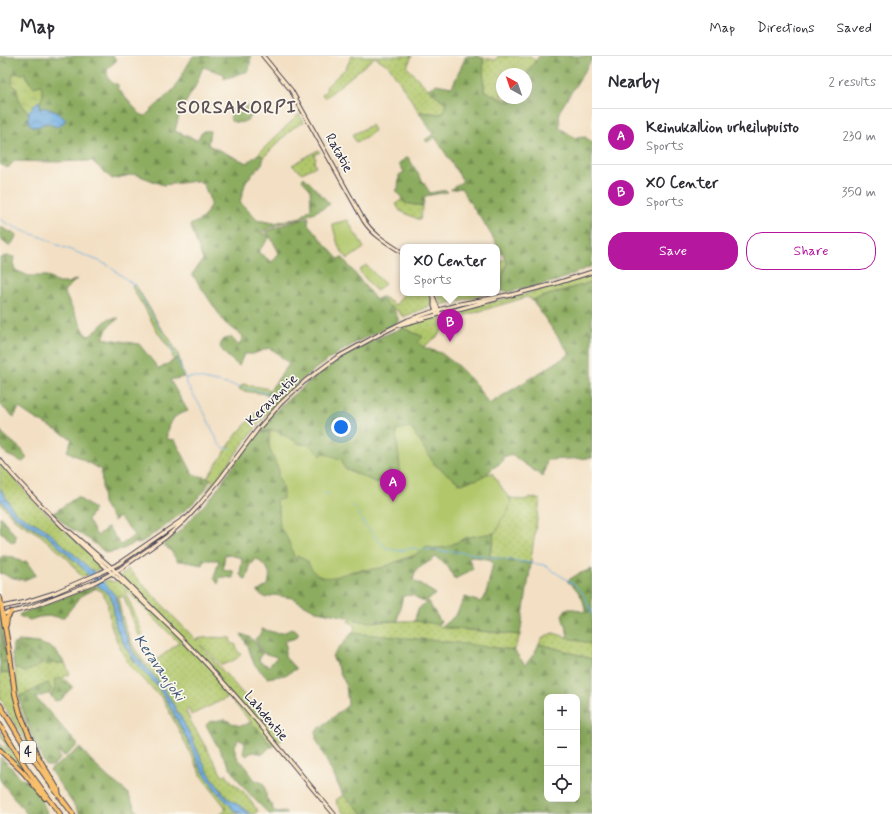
<!DOCTYPE html>
<meta charset="utf-8">
<style>
:root{--surface:#fff;--page:#f7f7f7;--text:#2b2b33;--muted:#7c7c81;--line:#e1e1e2;--accent:#b5179e}
body{margin:0;font-family:Mynerve,sans-serif;background:var(--page);color:var(--text)}
.controls{position:absolute;right:12px;bottom:12px;display:grid;overflow:hidden;border-radius:8px;box-shadow:0 4px 16px #0002}
.controls button{width:36px;height:36px;display:grid;place-items:center;padding:0;border:0;border-bottom:1px solid var(--line);background:var(--surface);color:var(--text);font:20px sans-serif}
.compass{position:absolute;left:496px;top:12px;width:36px;height:36px;border-radius:50%;background:var(--surface);box-shadow:0 4px 16px #0002;rotate:320deg}
.you{position:absolute;left:341px;top:371px;width:14px;height:14px;margin:-10px;border:3px solid #fff;border-radius:50%;background:#1a73e8;box-shadow:0 0 0 6px #1a73e833}
.badge{display:grid;place-items:center;width:26px;height:26px;border-radius:50%;background:var(--accent);color:#fff;font-size:13px;font-weight:700}
.pin{position:absolute;translate:-50% -33px;filter:drop-shadow(0 1px 2px #0008)}
.pin::after{content:'';position:absolute;top:21px;width:14px;height:12px;background:inherit;clip-path:polygon(0 0,100% 0,50% 100%)}
.popup{position:absolute;left:400px;top:188px;width:100px;height:52px;box-sizing:border-box;display:grid;place-content:center;border-radius:8px;background:var(--surface);filter:drop-shadow(0 1px 3px #0005);font-size:13px;white-space:nowrap;color:var(--muted)}
.popup b{font-size:15px;color:var(--text)}
.popup::after{content:'';position:absolute;left:50%;top:100%;margin-left:-8px;border:8px solid transparent;border-top-color:var(--surface)}
.list{margin:0;padding:0;list-style:none}
h2{display:flex;justify-content:space-between;align-items:center;height:52px;margin:0;padding:0 16px;font-size:17px}
h2 small{font-size:13px;font-weight:400;color:var(--muted)}
.list li{display:grid;grid-template-columns:26px 1fr auto;gap:12px;align-items:center;box-sizing:border-box;height:56px;padding:0 16px;border-top:1px solid var(--line)}
.list b{display:block;font-size:15px;white-space:nowrap}
.list p{margin:0;font-size:13px;white-space:nowrap;color:var(--muted)}
.list em{font-size:13px;font-style:normal;color:var(--muted)}
.actions{display:flex;gap:8px;padding:12px 16px}
.actions a{flex:1;padding:9px 0;border:1px solid var(--accent);border-radius:16px;text-align:center;font-size:14px;color:var(--accent)}
.actions .main{background:var(--accent);color:#fff}
.icon{flex:none;width:22px;height:22px;fill:none;stroke:currentColor;stroke-width:2;stroke-linecap:round;stroke-linejoin:round}
.map{position:relative;flex:none;width:592px;height:758px;overflow:hidden}
header{display:flex;align-items:center;gap:24px;box-sizing:border-box;height:56px;padding:0 20px;background:var(--surface);border-bottom:1px solid var(--line)}
header strong{font-size:19px}
nav{display:flex;gap:22px;margin-inline-start:auto;font-size:14px}
main{display:flex}
aside{flex:1;background:var(--surface)}
.map>svg:first-child{display:block}
.grass{fill:url(#grass-dots);stroke:#6a7453;fill-rule:evenodd}
.forest{fill:url(#forest-firs);stroke:#57674d;fill-rule:evenodd}
.wetland{fill:url(#wetland-marsh);stroke:#6a7453}
.green{fill:#b1c76b;stroke:#6a7453}
.water{fill:url(#water-waves);stroke:#48688e}
.lines{fill:none;stroke-linecap:round;stroke-linejoin:round}
.stream{stroke:#6faee2;stroke-width:1}
.river{stroke:#6faee2;stroke-width:5}
.secondary-casing{stroke:#413e50;stroke-width:5}
.highway-casing{stroke:#413e50;stroke-width:6}
.secondary{stroke:#fce5c4;stroke-width:3}
.highway{stroke:#f8bf6c;stroke-width:4}
.labels{text-anchor:middle;dominant-baseline:central;stroke-width:3.5;stroke-linejoin:round;paint-order:stroke}
.shield{fill:#fbf7ec;stroke:#636270;stroke-width:1}
.shield-label{font-size:13px;font-weight:bold;fill:#22223b}
.street-label{font-size:14px;fill:#22223b;stroke:#fbf7ec}
.water-label{font-size:15px;font-style:italic;fill:#415a7e;stroke:#fbf7ec}
.district-label{font-size:18px;font-weight:bold;letter-spacing:1px;fill:#5c5255;stroke:#fbf7ec}
</style>
<header>
<strong>Map</strong>
<nav><a>Map</a><a>Directions</a><a>Saved</a></nav>
</header>
<main>
<div class="map">
<svg width="592" height="758" viewBox="0 0 592 758">
<defs>
<pattern id="grass-dots" width="8" height="8" patternUnits="userSpaceOnUse"><rect width="8" height="8" fill="#b1c76b"/><path d="M2 2h.1M6 6h.1" fill="none" stroke="#98ab5e" stroke-width="1.8" stroke-linecap="round"/></pattern>
<pattern id="forest-firs" width="22" height="20" patternUnits="userSpaceOnUse"><rect width="22" height="20" fill="#8cac5f"/><path d="M5 1l3.5 6h-7zM16 11l3.5 6h-7z" fill="#728c50"/></pattern>
<pattern id="wetland-marsh" width="20" height="14" patternUnits="userSpaceOnUse"><rect width="20" height="14" fill="#b1c76b"/><path d="M1 5h8M5 5V1M11 12h8M15 12V8" fill="none" stroke="#98ab5e"/></pattern>
<pattern id="water-waves" width="16" height="10" patternUnits="userSpaceOnUse"><rect width="16" height="10" fill="#6faee2"/><path d="M0 5q4-4 8 0t8 0" fill="none" stroke="#5b8db8"/></pattern>
</defs>
<rect width="100%" height="100%" fill="#fbf7ec"/>
<filter id="ink" filterUnits="userSpaceOnUse"><feTurbulence type="fractalNoise" baseFrequency=".025" numOctaves="2"/><feDisplacementMap in="SourceGraphic" scale="8" xChannelSelector="R" yChannelSelector="G"/><feConvolveMatrix kernelMatrix="1 2 1 2 8 2 1 2 1" color-interpolation-filters="sRGB"/></filter>
<filter id="wash" filterUnits="userSpaceOnUse"><feTurbulence type="fractalNoise" baseFrequency=".012" numOctaves="4" result="noise"/><feDisplacementMap in="SourceGraphic" scale="16" xChannelSelector="R" yChannelSelector="G"/><feGaussianBlur stdDeviation="0.9" result="paint"/><feColorMatrix in="noise" values="0 0 0 0 0 0 0 0 0 0 0 0 0 0 0 0 0 1.4 0 .05"/><feComposite in="paint" operator="in"/></filter>
<g filter="url(#wash)">
<rect width="100%" height="100%" fill="#f3e0c4"/>
<path class="grass" d="M352,0H412L407,11L428,33L447,48L442,58L419,56L389,10L375,1L325,42L322,39L327,33L326,31L346,12Z
M498,0H531L536,5L526,19V18H502V42H509L506,46L484,34L483,2L496,4Z
M299,58L304,66L293,72L264,101L258,98Z
M318,94L320,96L314,99L316,103L315,104V105L314,106L316,110L302,117L292,109Z
M402,143L405,147L423,150L420,164L400,155L396,148Z
M505,202L507,207L502,220L501,235L497,236V207Z
M592,218V226L532,244L527,241L450,264L438,280L423,291L418,286L422,281L419,279L403,272V270L430,262L432,261L434,263L458,256L461,254L533,236Z
M135,228L153,258L159,270L168,280L178,298L179,302L174,304L172,301L173,297L156,274L144,250L140,245L132,231Z
M404,237H430L433,249L403,261L398,255L387,249L380,241H383L396,249Z
M437,237H491L441,249Z
M290,327L295,331L283,340L261,365L240,392L215,427L206,437L213,425L211,423L207,422L237,378L254,359L263,349Z
M244,328C252,331 262,330 270,334L267,338L243,335L239,333L241,330Z
M0,407L33,444L102,510L101,512L94,516L90,513L45,473L35,467L23,462L18,458L12,452L0,432Z
M509,441L515,443L524,444L531,441L540,444L531,503V507L500,503L489,500C492,492 495,485 493,477L495,476L493,474L511,445Z
M0,442L8,453L17,462L44,477L85,514L88,519L82,521L69,504L40,479L15,464L0,447Z
M128,513L197,585L196,583C207,581 218,581 230,582L231,584L230,586L236,589L237,594L241,598C236,605 228,607 221,609L202,590L200,589L283,683L273,691L229,641L191,659L189,653L186,655L189,662L223,721L226,717L231,725L243,735L258,755L254,758H250L240,750L230,744L223,736L206,713L190,678L170,643L161,629L135,599L131,591L121,567L116,541L108,531L103,526L108,524L114,526ZM125,535H127L179,587L148,610C130,592 122,565 118,540L124,541L139,580L143,578Z
M97,529L107,536L112,543L115,565L117,574L125,591L135,606L157,630L167,645L192,693L214,732L231,750L233,754L239,757L238,758L232,757L230,758H220L226,752L204,724L168,653L161,641L137,618L130,610L124,600L116,583L110,566L107,544L103,538L99,534L93,531Z
M0,560L1,561L2,563L5,590L8,600L14,638L39,705L17,672L0,642V617H9L0,570Z
M352,562C372,569 394,564 415,565C421,565 428,566 434,567C439,568 440,571 446,572L520,579L514,594L352,577L355,573L353,568L348,565Z
M553,577L592,588V603L562,594L539,588L543,581Z
M16,587L53,607H65L70,618L63,621L73,631L72,632L60,622L51,640L49,638L51,633L48,627L19,641L14,611L24,616L42,608L14,588Z
M0,674L26,717L0,693V688L10,695L0,679Z
M343,739L364,758H344L337,749L336,744Z"/>
<path class="forest" d="M0,0H113L117,4L107,13L108,22L114,29L116,27L119,30L117,32L140,58L145,60L174,33L193,0H251L249,15L224,23V18L203,11L195,31L180,56L175,75L197,84L203,75H210L208,89L247,107L258,98L264,101L262,108L246,125L240,146L257,164L274,167L301,161L311,152L310,133L302,124L304,121L330,148L323,152L300,163L284,166L263,175V177L270,181L258,196L272,206L279,197L270,180L265,176L285,168L301,164L309,161L308,168L338,203L342,201L376,244L380,241L387,249L393,252L398,262V266C386,273 372,278 359,285C336,298 313,312 295,331L290,328L271,343L267,338L289,308L276,296L269,292L253,298H244L239,310L226,299L220,291L222,284L231,281L239,290L243,280L225,267L192,218L203,204L190,169C204,163 205,161 211,147L204,129L197,125L163,129L135,118L112,123L92,105L51,106L14,105L8,112L0,108ZM25,17L29,26L34,31L41,29L43,38L40,46V53L47,67L36,71L28,63L29,58L19,44L17,33Z
M466,0H477L483,2L484,34L506,46L509,42H526V19L539,0H592V3L559,56L560,72L575,82L585,81L592,86V210L557,225L509,236L501,235L502,220L507,207L505,202L480,160L477,158L461,132L451,134V133L463,125L435,81L427,86L425,84L433,78L419,56L442,58L447,48L428,33L436,28L452,31Z
M248,50L252,60C244,67 241,68 231,65L230,55Z
M408,101L430,137L446,134L448,136L425,140L423,150L405,147L396,134L398,133L399,119L404,116L399,107Z
M0,171L17,179L10,191L0,183Z
M6,200L14,201L13,207L15,214L29,220H47L58,227H68L77,223L64,235C71,251 79,265 87,280L91,279L108,263L119,262L108,271L103,282L139,288L159,313L176,303L179,302L182,315L184,321L170,324L188,355C184,357 178,358 175,361C169,365 166,376 167,383L175,384L193,418L211,423L203,437L190,450L169,467L139,488L135,487L121,494L106,497L90,484L67,470L53,457L77,441L94,453L88,464L97,480L108,471L121,489L135,479L119,461L114,465L103,447L101,414L67,395L72,383L34,362L19,352L14,361L0,349V202Z
M592,226V402L547,404L543,421L512,399L502,401L503,403L502,406L493,412L487,418L476,424H472L462,428L452,422L435,409L423,391L396,374L400,411L398,423L393,429L384,427H377L344,412L342,404L321,400L310,389L300,388L274,374L260,376L259,375C271,357 288,343 305,329C335,305 366,284 403,272L419,279L423,281L418,286L423,291L441,297L458,310L472,324L489,348L570,298L532,244Z
M0,374L3,378L22,394L27,402L23,406L7,399L0,389Z
M270,375L269,390L274,404L279,414L278,421L286,426L283,444L279,451L280,472L285,478L289,486L296,505L297,500C313,502 308,520 325,521L353,513L351,516L381,512L398,505L412,501L425,491L437,492L455,487L468,481L493,477C495,485 491,492 489,500L531,508L520,579L441,571L456,559L465,541L480,546L486,539L493,507L488,503L468,500L473,513L455,523L448,511L436,501L416,514L413,524L436,538L427,544L441,566L437,568L415,565C416,556 418,551 426,547L425,546L421,545L413,539L403,540L398,561V565H384L368,566L359,565L343,560L316,555L292,542L274,539L266,542L257,536L268,529C272,514 267,512 256,502L249,510V516L246,524L240,519L242,502L225,498L223,513L233,515V522L220,521L218,528L214,522L219,504H204L202,509L182,505H177L171,495L163,488L181,474L213,439L243,396L258,378Z
M0,460L16,480L15,486L12,487L4,478L0,476Z
M3,500L14,501L22,506L26,505L36,519L24,524L9,521L2,517L0,518V502Z
M592,513V588L568,582L566,569L564,567L562,559L566,553H575L583,556L585,554C584,542 577,532 567,525L578,518Z
M92,531L96,532L82,539L64,561L62,562L52,560L39,561L30,564L24,562L19,560L20,558Z
M0,570L9,617H0Z
M262,573C274,576 280,580 291,573L298,576V579L296,582L285,585V588L287,592L285,594V601L296,613L285,619L267,622L254,608L248,591L241,578C255,582 255,586 262,598L259,604L260,606L269,610L277,601L263,597L255,583L260,578Z
M352,577L441,585L514,594L525,609L534,598L539,588L562,594L592,603V758H364L343,739L316,683V675L348,649L346,629L332,600ZM547,641H577V743H547Z
M18,585L38,587L53,592L65,607H53L47,609L16,587Z
M13,588H14L42,608L36,612L24,616L14,611L12,599Z
M60,622L72,632L67,636L61,644L55,645L51,640L55,632L54,624Z
M48,627L51,633L49,638L44,639L35,642L42,648L78,689L65,700L58,696H57L61,702L52,710H46C34,688 26,666 19,641Z
M225,663C233,668 241,673 250,666L255,670L273,691H270L263,698C257,697 252,694 247,700L243,697L245,687L239,683L234,691L238,703L247,711L250,718L255,724L263,727L265,731L266,738V742L272,748L273,753L276,756C280,755 284,755 287,758H269C259,748 248,737 240,726C227,708 216,688 206,669L209,666Z
M80,692L99,713L110,723L127,736L138,758H80L50,714Z
M0,701L4,704L22,723L30,726L39,737L47,757V758H27L0,724Z"/>
<path class="wetland" d="M25,17L29,26L34,31L41,29L43,38L40,46L39,45C35,48 32,52 28,56L19,44L17,33L12,27L13,18Z"/>
<path class="green" d="M371,69L374,74C370,80 364,84 356,86L352,79Z
M348,164L356,180L357,179L364,192L348,203L339,192L332,168Z
M366,209L385,228L376,235L359,215Z
M410,371L435,409L459,427L462,428L472,424H476L487,418L492,417L511,445L508,456L501,464L497,475L493,477L468,481L446,491L437,492L425,491C415,501 410,500 398,505C392,507 387,510 381,512C371,514 362,513 353,515C343,518 333,523 322,521C309,518 311,501 297,500L296,506L289,486L285,478L280,472L279,451L276,446L277,443H283C283,436 283,427 278,421L279,414L274,404L269,390L270,375L274,374L300,388L310,389L321,400L324,397L342,404L344,412L377,427H384L393,429L398,423L400,411L396,374Z"/>
<path class="water" d="M39,45L40,46V53C50,49 59,58 66,64L62,68L57,71L47,67L36,71L30,69L28,63L29,58L28,56C32,52 35,48 39,45Z
M0,432L12,452L18,458L45,473L90,513L94,516L88,519L85,514L44,477L14,460L3,447L0,442Z
M103,526L108,531L116,541L121,567L131,591L135,599L161,629L170,643L190,678L206,713L222,736L230,744L240,750L250,758H241L233,754L231,750L220,739L206,720L199,709L188,685L167,645L157,630L135,606L125,590L117,574L115,565L113,548L111,541L107,536L97,529Z"/>
<g class="lines">
<path class="stream" d="M0,163L6,167L21,174L44,182L58,189L99,205L109,210L135,230L176,300L182,315L185,319L186,327L204,356L219,388L224,392H231
M186,322L194,321L268,337
M325,437L329,439
M353,450L356,453
M358,457L360,460
M361,463L363,467L386,492L399,495L413,492L419,493
M422,493L437,494L443,496L452,495L544,509L575,529L584,539L592,558"/>
<path class="river" d="M86,513L105,531"/>
</g>
</g>
<g filter="url(#ink)">
<g class="lines">
<g class="secondary-casing">
<path id="secondary" d="M263,0L291,34L364,165C374,180 388,187 403,197
M432,237L439,256
M507,240L554,228L592,216
M434,244V250L436,256
M399,269L496,243
M0,404C19,428 41,449 62,470C102,509 144,545 183,584C238,638 284,699 334,758
M70,476L112,512L169,569
M2,551L26,546L54,537L100,517L118,508L185,462
M3,558L28,552L93,527L120,513L166,481L184,465L199,449L221,422L257,374L281,347L305,325L336,302L380,278L408,264L435,255L460,248L507,239"/>
</g>
<g class="highway-casing">
<path id="highway" d="M0,542L10,600L15,638L20,657L33,689L37,699L58,734L59,740
M6,569L7,562L11,556
M0,649C22,687 46,723 73,758
M0,669L27,713L60,758
M0,694L23,716L45,742"/>
</g>
<use href="#secondary" class="secondary"/>
<use href="#highway" class="highway"/>
</g>
</g>
<g class="labels">
<rect class="shield" x="20" y="685" width="16" height="22" rx="3"/>
<g class="shield-label">
<text x="28" y="696">4</text>
</g>
<g class="street-label">
<text transform="translate(339 97) rotate(61)">Ratatie</text>
<text transform="translate(272 344) rotate(-45)">Keravantie</text>
<text transform="translate(266 660) rotate(50)">Lahdentie</text>
</g>
<g class="water-label">
<text transform="translate(159 612) rotate(55)">Keravanjoki</text>
</g>
<g class="district-label">
<text x="237" y="52">SORSAKORPI</text>
</g>
</g>
</svg>
<div class="controls">
<button>+</button>
<button>−</button>
<button><svg class="icon" aria-label="locate" viewBox="0 0 24 24"><circle cx="12" cy="12" r="6"/><path d="M12 2v4M12 18v4M2 12h4M18 12h4"/></svg></button>
</div>
<svg class="compass" viewBox="-18 -18 36 36"><path d="M0-13l5 13h-10z" fill="#e53935"/><path d="M0 13l5-13h-10z" fill="#7c7c81"/></svg>
<div class="you"></div>
<div class="pin badge" style="left:393px;top:446px">A</div>
<div class="pin badge" style="left:450px;top:286px">B</div>
<div class="popup"><b>XO Center</b>Sports</div>
</div>
<aside>
<h2>Nearby<small>2 results</small></h2>
<ul class="list">
<li><span class="badge">A</span><div><b>Keinukallion urheilupuisto</b><p>Sports</p></div><em>230 m</em></li>
<li><span class="badge">B</span><div><b>XO Center</b><p>Sports</p></div><em>350 m</em></li>
</ul>
<div class="actions"><a class="main">Save</a><a>Share</a></div>
</aside>
</main>
